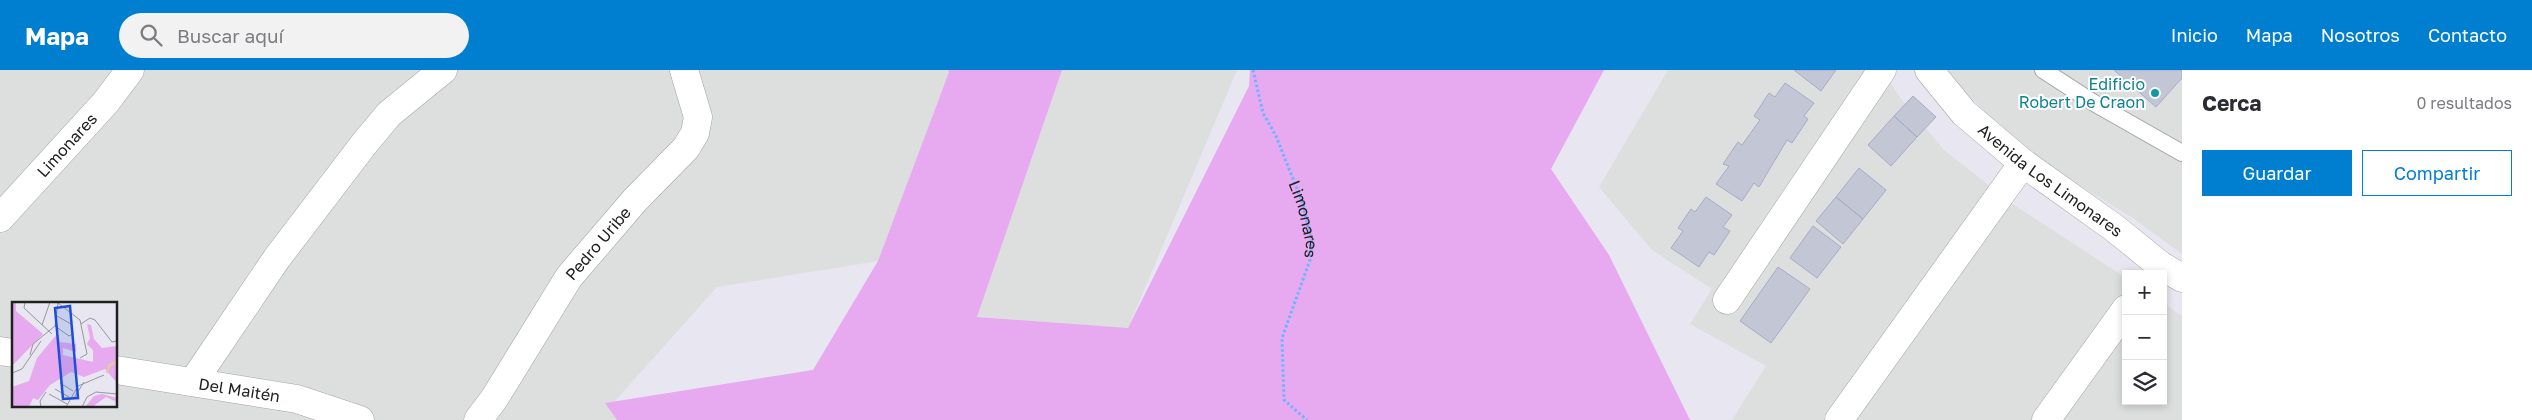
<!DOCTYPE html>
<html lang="es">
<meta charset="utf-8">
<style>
:root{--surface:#fff;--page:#f2f2f3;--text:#2b2b33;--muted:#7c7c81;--line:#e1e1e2;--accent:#007fd0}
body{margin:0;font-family:"Golos Text",sans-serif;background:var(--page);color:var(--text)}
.controls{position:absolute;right:15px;bottom:15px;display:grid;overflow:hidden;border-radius:0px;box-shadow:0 2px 8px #0003}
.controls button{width:45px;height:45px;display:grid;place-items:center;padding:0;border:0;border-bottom:1px solid var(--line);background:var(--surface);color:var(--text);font:25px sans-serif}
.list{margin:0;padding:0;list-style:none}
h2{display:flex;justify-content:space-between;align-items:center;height:65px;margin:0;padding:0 20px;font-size:21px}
h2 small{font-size:16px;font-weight:400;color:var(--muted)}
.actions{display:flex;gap:10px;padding:15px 20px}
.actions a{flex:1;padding:11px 0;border:1px solid var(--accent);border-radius:0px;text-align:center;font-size:18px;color:var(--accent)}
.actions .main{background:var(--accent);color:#fff}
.icon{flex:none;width:28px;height:28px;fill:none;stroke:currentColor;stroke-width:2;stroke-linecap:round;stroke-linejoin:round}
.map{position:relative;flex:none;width:2182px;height:350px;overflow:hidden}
header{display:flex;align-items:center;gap:30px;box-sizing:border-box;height:70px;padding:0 25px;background:var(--accent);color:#fff}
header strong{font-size:24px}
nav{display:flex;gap:28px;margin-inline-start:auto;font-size:18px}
.search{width:350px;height:45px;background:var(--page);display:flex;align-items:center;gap:12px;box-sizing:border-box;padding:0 18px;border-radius:28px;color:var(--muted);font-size:19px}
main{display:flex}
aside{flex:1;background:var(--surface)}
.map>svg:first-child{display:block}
.residential{fill:#dddede;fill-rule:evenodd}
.grass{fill:#e7a9ef}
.building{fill:#c3c6d5;stroke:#a7acc4}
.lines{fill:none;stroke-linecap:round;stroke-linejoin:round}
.lane-casing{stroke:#a4a4a4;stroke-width:18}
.street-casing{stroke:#a4a4a4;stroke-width:29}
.path{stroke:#69b5ff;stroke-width:3;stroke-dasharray:2.5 2.5;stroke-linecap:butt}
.lane{stroke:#fff;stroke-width:16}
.street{stroke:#fff;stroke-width:28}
.culture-dot{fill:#0f9aa8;stroke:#fff;stroke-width:2}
.labels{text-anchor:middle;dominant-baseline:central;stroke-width:4;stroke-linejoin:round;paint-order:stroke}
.culture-label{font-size:16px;fill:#0d838f;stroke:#fff;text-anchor:end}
.street-label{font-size:16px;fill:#202020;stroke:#fff}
.inset-river{fill:none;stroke:#e2caa3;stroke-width:2.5}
.inset-road{fill:none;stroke:#97979d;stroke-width:1}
.view{fill:#1d4ed8;fill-opacity:0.15;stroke:#1d4ed8;stroke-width:2.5}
.inset-edge{fill:none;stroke:#202020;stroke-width:2.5}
</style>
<header>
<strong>Mapa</strong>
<div class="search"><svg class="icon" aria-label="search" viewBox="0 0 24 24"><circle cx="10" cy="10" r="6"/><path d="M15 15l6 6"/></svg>Buscar aquí</div>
<nav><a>Inicio</a><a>Mapa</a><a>Nosotros</a><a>Contacto</a></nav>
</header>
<main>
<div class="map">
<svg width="2182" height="350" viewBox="0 0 2182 350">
<rect width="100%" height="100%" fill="#e7e6f1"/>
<path class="residential" d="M0,0H948L949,2L878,191L717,217L614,332L627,350H0ZM14,234H116V336H14Z
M1062,0H1237L1128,258L977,247Z
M1668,0H1882L1898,25L1944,80L2014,135L2126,208V331H2163V233L2182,246V350H1732L1766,296L1690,254L1712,219L1652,180L1599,117Z
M1944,0H2182V184L2133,148L2025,82Z"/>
<path class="grass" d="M948,0H1062L977,247L1128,258L1249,16L1250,0H1604L1551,99L1609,185L1690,350H617L605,333L813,300L878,191L949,2Z"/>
<path class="building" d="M1794,0H1836L1821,21Z
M2114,0H2182V8L2156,37Z
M1785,13L1814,33L1804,46L1808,49L1792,73L1787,70L1759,117L1754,113L1742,131L1716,114L1729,96L1723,94L1738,72L1742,75L1760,50L1754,46L1769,23L1775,27Z
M1913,26L1936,47L1917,67L1894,46Z
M1894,46L1917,67L1891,96L1868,75Z
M1859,98L1886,120L1863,149L1836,127Z
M1706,127L1732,145L1723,157L1730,161L1714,185L1709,182L1699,197L1671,178L1683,161L1678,158L1691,139L1695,142Z
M1836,127L1863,149L1843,174L1816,151Z
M1813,156L1841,177L1817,208L1790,188Z
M1778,197L1810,219L1771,273L1740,251Z"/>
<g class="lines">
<g class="lane-casing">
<path id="lane" d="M2043,0L2094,33L2182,83"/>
</g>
<g class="street-casing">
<g id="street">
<path id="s2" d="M1929,0L1964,43L2023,93L2113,157L2160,195L2182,208"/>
<path id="s3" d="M0,148L106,32L130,0"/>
<path d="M1727,230L1882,0"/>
<path d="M0,281L14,283"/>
<path id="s4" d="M116,300L297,329L360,350"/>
<path d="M193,312L277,188L364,74L389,44L443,0"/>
<path id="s5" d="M478,350L494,329L569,207L635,130L686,78L695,63L698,47L684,0"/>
<path d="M1839,350L2023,93"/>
<path d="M2046,350L2126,239"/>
</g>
</g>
<path class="path" id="s1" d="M1253,0L1263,43L1276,66L1303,134L1312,174L1310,190L1282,268L1284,330L1307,350"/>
<use href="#lane" class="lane"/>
<use href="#street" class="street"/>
</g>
<circle class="culture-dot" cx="2155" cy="23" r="5"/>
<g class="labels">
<g class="culture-label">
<text x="2145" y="14">Edificio<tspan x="2145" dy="18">Robert De Craon</tspan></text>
</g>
<g class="street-label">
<text stroke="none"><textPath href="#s3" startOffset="99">Limonares</textPath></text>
<text stroke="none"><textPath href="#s2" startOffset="165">Avenida Los Limonares</textPath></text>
<text stroke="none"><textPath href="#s1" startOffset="159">Limonares</textPath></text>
<text stroke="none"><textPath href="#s5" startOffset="214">Pedro Uribe</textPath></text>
<text stroke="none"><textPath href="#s4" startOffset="125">Del Maitén</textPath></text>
</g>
</g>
<g transform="translate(12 232)">
<rect width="105" height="105" fill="#e7e6f1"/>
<path d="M0,0H4V9L31,32L0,64ZM75,22L79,23L82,37L90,46L105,44V81L93,67L72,75L59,70L38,83L26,98L21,96L17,105H0V85L17,79L25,56L46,31L48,40L64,42V50L51,46V53L81,60V48L75,42L78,36ZM90,92L105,96V100L94,95L80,105H73L82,94Z" fill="#e7a9ef"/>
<path class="inset-river" d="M95,71L97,63L105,60"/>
<path class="inset-road" d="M13,0L12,6L40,32M46,1L68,18L75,52L68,56M69,22L78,16L83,18L100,40L105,39M30,23L38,0M43,24L57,34L61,32L59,22L45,14M18,53L21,42L43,24L46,1M0,71L10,67L29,39M48,81L61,89M43,87L57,95M37,92L55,102M62,96L72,80M29,105L28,99L34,90M54,105L66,84L92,73M70,105L75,95L84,90L105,92"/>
<path class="view" d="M58,4L66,96L51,97L43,6Z"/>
<rect width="105" height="105" class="inset-edge"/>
</g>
</svg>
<div class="controls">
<button>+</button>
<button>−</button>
<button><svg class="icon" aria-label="layers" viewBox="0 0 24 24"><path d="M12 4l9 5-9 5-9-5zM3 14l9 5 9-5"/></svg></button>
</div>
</div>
<aside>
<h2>Cerca<small>0 resultados</small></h2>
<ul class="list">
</ul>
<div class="actions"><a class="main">Guardar</a><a>Compartir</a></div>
</aside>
</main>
